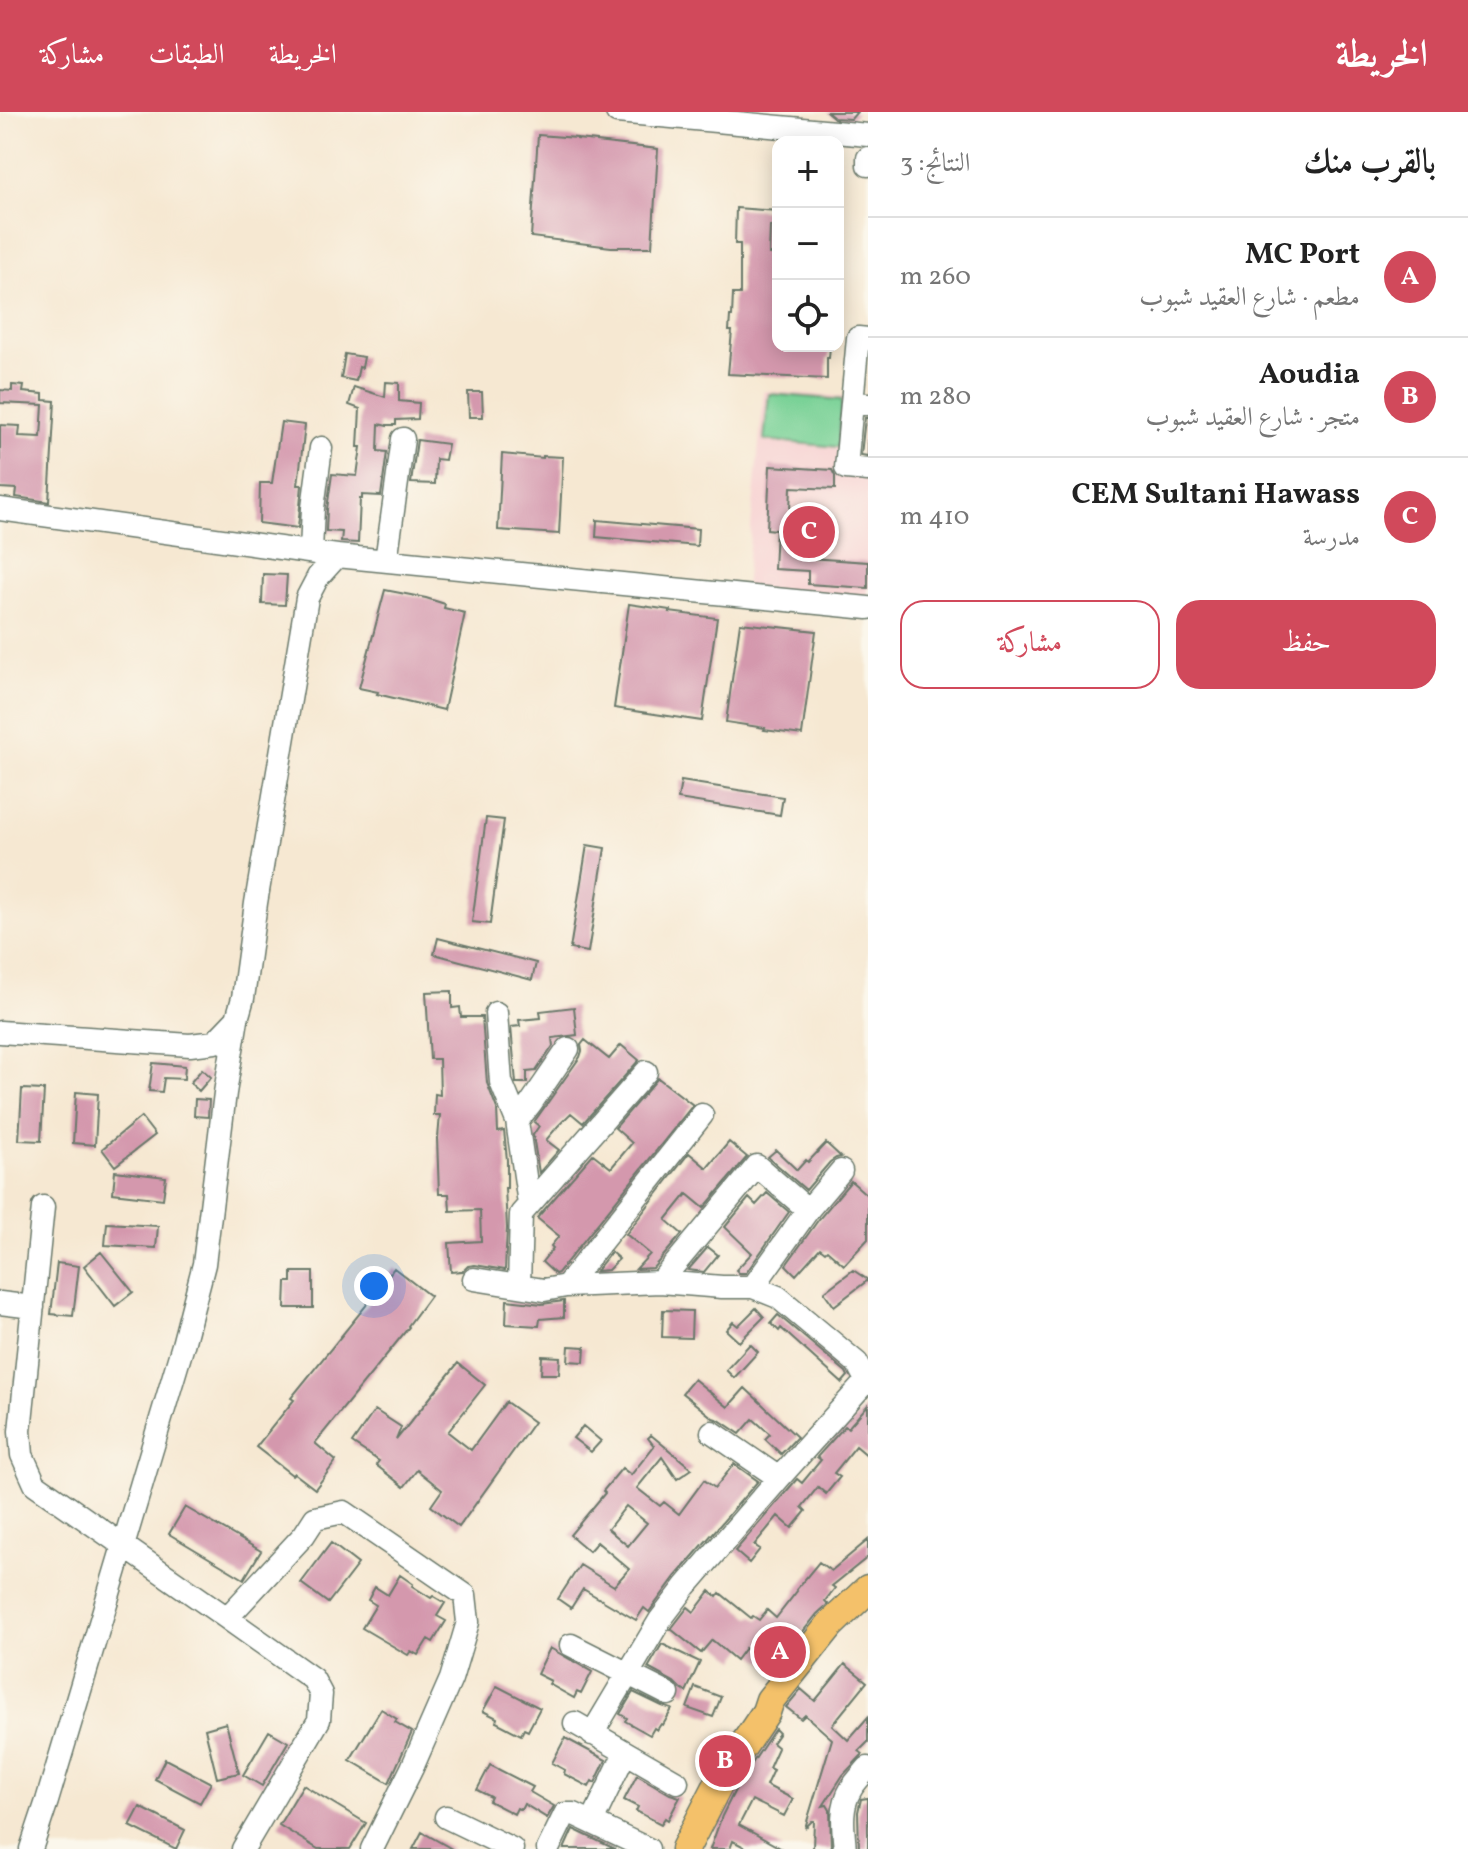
<!DOCTYPE html>
<html lang="ar">
<meta charset="utf-8">
<style>
:root{--surface:#fff;--page:#f6f6f6;--text:#222;--muted:#767676;--line:#e0e0e0;--accent:#d1495b}
body{margin:0;font-family:Vollkorn,Amiri,serif;background:var(--page);color:var(--text);direction:rtl}
.controls{position:absolute;right:24px;top:24px;display:grid;overflow:hidden;border-radius:16px;box-shadow:0 4px 20px #0003}
.controls button{width:72px;height:72px;display:grid;place-items:center;padding:0;border:0;border-bottom:2px solid var(--line);background:var(--surface);color:var(--text);font:40px sans-serif}
.you{position:absolute;left:374px;top:1174px;width:28px;height:28px;margin:-20px;border:6px solid #fff;border-radius:50%;background:#1a73e8;box-shadow:0 0 0 12px #1a73e833}
.badge{display:grid;place-items:center;width:52px;height:52px;border-radius:50%;background:var(--accent);color:#fff;font-size:26px;font-weight:700}
.pin{position:absolute;translate:-50% -50%;border:4px solid #fff;box-shadow:0 2px 8px #0006}
.list{margin:0;padding:0;list-style:none}
h2{display:flex;justify-content:space-between;align-items:center;height:104px;margin:0;padding:0 32px;font-size:34px}
h2 small{font-size:26px;font-weight:400;color:var(--muted)}
.list li{display:grid;grid-template-columns:52px 1fr auto;gap:24px;align-items:center;box-sizing:border-box;height:120px;padding:0 32px;border-top:2px solid var(--line)}
.list b{display:block;font-size:30px;white-space:nowrap}
.list p{margin:0;font-size:26px;white-space:nowrap;color:var(--muted)}
.list em{font-size:26px;font-style:normal;color:var(--muted)}
.actions{display:flex;gap:16px;padding:24px 32px}
.actions a{flex:1;padding:18px 0;border:2px solid var(--accent);border-radius:24px;text-align:center;font-size:28px;color:var(--accent)}
.actions .main{background:var(--accent);color:#fff}
.icon{flex:none;width:44px;height:44px;fill:none;stroke:currentColor;stroke-width:2;stroke-linecap:round;stroke-linejoin:round}
.map{position:relative;flex:none;width:868px;height:1737px;overflow:hidden;direction:ltr}
header{display:flex;align-items:center;gap:48px;box-sizing:border-box;height:112px;padding:0 40px;background:var(--accent);color:#fff}
header strong{font-size:38px}
nav{display:flex;gap:44px;margin-inline-start:auto;font-size:28px}
main{display:flex}
aside{flex:1;background:var(--surface)}
.map>svg:first-child{display:block}
.built{fill:#f7cfd0}
.green{fill:#7ad297;stroke:#4c8866;stroke-width:2}
.building{fill:#d498ad;fill-rule:evenodd}
.lines{fill:none;stroke-linecap:round;stroke-linejoin:round}
.minor-casing{stroke:#6a796b;stroke-width:25}
.major-casing{stroke:#6a796b;stroke-width:31}
.minor{stroke:#fff;stroke-width:22}
.major{stroke:#f4c16a;stroke-width:28}
</style>
<header>
<strong>الخريطة</strong>
<nav><a>الخريطة</a><a>الطبقات</a><a>مشاركة</a></nav>
</header>
<main>
<aside>
<h2>بالقرب منك<small>النتائج: 3</small></h2>
<ul class="list">
<li><span class="badge">A</span><div><b>MC Port</b><p>مطعم · شارع العقيد شبوب</p></div><em>260 m</em></li>
<li><span class="badge">B</span><div><b>Aoudia</b><p>متجر · شارع العقيد شبوب</p></div><em>280 m</em></li>
<li><span class="badge">C</span><div><b>CEM Sultani Hawass</b><p>مدرسة</p></div><em>410 m</em></li>
</ul>
<div class="actions"><a class="main">حفظ</a><a>مشاركة</a></div>
</aside>
<div class="map">
<svg width="868" height="1737" viewBox="0 0 868 1737">
<rect width="100%" height="100%" fill="#fbf7ec"/>
<filter id="ink" filterUnits="userSpaceOnUse"><feTurbulence type="fractalNoise" baseFrequency=".0125" numOctaves="2"/><feDisplacementMap in="SourceGraphic" scale="16" xChannelSelector="R" yChannelSelector="G"/><feConvolveMatrix kernelMatrix="1 2 1 2 8 2 1 2 1" color-interpolation-filters="sRGB"/></filter>
<filter id="wash" filterUnits="userSpaceOnUse"><feTurbulence type="fractalNoise" baseFrequency=".006" numOctaves="4" result="noise"/><feDisplacementMap in="SourceGraphic" scale="32" xChannelSelector="R" yChannelSelector="G"/><feGaussianBlur stdDeviation="1.8" result="paint"/><feColorMatrix in="noise" values="0 0 0 0 0 0 0 0 0 0 0 0 0 0 0 0 0 1.4 0 .05"/><feComposite in="paint" operator="in"/></filter>
<g filter="url(#wash)">
<rect width="100%" height="100%" fill="#f6e8d2"/>
<path class="built" d="M764,279L847,285L839,359L868,363V489L745,477Z"/>
<path class="green" d="M769,282L842,288L838,335L764,328Z"/>
<g id="blocks">
<path class="building" d="M827,0H857L851,7L834,6Z
M538,23L577,26V27L597,29V30L658,37L652,135H611L531,125Z
M736,96L778,99V114H770L769,142H778V234H830L829,246H827V267L728,262L732,219H729L730,204H732L733,182H740V132H735Z
M345,242L364,245L362,256L359,255L356,269L341,266Z
M386,270L399,271V289L419,291L418,307L396,308V313H387V314L379,312L378,339L387,340L381,384L362,383V387H360L358,431L341,430L342,420L326,419L327,397L332,362L357,364L361,335H358L360,297L349,293L354,275L385,285Z
M12,273L24,274L23,280L43,282V288L55,289L49,390L16,385L17,377L0,376V313L20,314L19,324L41,325L43,293L0,291V278L12,279Z
M468,280H482L483,305H469Z
M865,306H868V344L861,343Z
M281,310L305,313L298,373H302L298,416L259,411L260,371H272Z
M417,328L448,332L445,348L436,347L435,372L411,371Z
M502,342L543,346V344L563,345L559,422L498,418Z
M770,354L832,358L835,364V377L791,375L789,421L810,422L809,446L868,450V476L808,472V459L774,457L776,418L767,417Z
M597,408L698,417L697,434L596,425Z
M263,462L287,463L285,493L262,492Z
M385,478L426,486L445,492L444,496L465,501L444,598L377,582L378,580L359,576Z
M629,492L670,498L669,500L717,506L702,609L614,596Z
M740,511L816,519L802,623L764,618L765,616L726,610Z
M681,669L783,685L780,703L678,687Z
M486,706L504,708L490,812L472,810Z
M587,733L605,736L588,840L570,837Z
M438,826L536,851L532,868L434,842Z
M452,879V896L460,895L461,905H482L487,971L497,997L498,1020L504,1019L507,1048V1076H505L507,1116L505,1158L475,1153L468,1154L463,1159L451,1160L449,1131L481,1129L480,1098L450,1099L449,1082H439L437,1026H438L440,1003H434L435,982L440,983L439,947H430L426,880Z
M574,895L577,923L552,926L553,934L536,959L527,960V971H516L511,915L520,914L519,908L541,906L540,899Z
M585,928L609,947L621,933L639,948L583,1011L571,1001L558,1014L546,1028L559,1038L539,1061L533,1023L539,1014L534,1010L580,945L582,939L581,933Z
M153,951L185,954L184,967L164,966L162,980L149,979Z
M202,957L211,965L199,979L190,971Z
M658,966L693,993L558,1161L555,1162L542,1150L553,1136L551,1134L559,1124L537,1106L593,1042L611,1056L632,1031L615,1016Z
M22,977L44,978L41,1029L19,1028Z
M76,980L98,982L95,1033L73,1031Z
M195,987L209,988L208,1005L194,1004Z
M141,1005L155,1023L115,1054L102,1037Z
M729,1030L747,1045L704,1096L687,1082L666,1108L682,1122L653,1156L636,1157L650,1142L626,1122L689,1041L707,1056Z
M826,1031L841,1045L836,1046L830,1050L806,1078L768,1045L776,1038L797,1058L806,1048L808,1050Z
M115,1059L166,1065L163,1087L113,1081Z
M851,1069L868,1084V1127L844,1153L827,1138L825,1140L820,1136L796,1163L786,1153L819,1107Z
M767,1081L789,1100L746,1161H739L736,1158L752,1141L725,1115L749,1086L756,1093Z
M107,1111L158,1114L156,1136L105,1133Z
M708,1135L718,1143L704,1160L688,1158Z
M101,1140L133,1180L115,1194L84,1154Z
M611,1140L619,1147L608,1158L596,1159Z
M57,1151L79,1154L73,1204L51,1202Z
M394,1156L430,1184L408,1214L409,1215L315,1331L336,1349L315,1377L294,1361L292,1363L256,1335L294,1288L291,1286L373,1185Z
M853,1158L868,1168L834,1194L824,1180Z
M292,1160H313V1196H285L286,1170H292Z
M507,1188L542,1192L564,1189V1205L540,1207L539,1214L506,1212Z
M756,1196L764,1205L739,1230L726,1218L733,1210L738,1214Z
M663,1198L692,1199L691,1226L662,1225Z
M778,1203L846,1260L848,1264L842,1271L781,1216L779,1219L771,1211Z
M750,1232L758,1240L734,1266L726,1258Z
M569,1234L585,1235L584,1250L568,1249Z
M542,1244L560,1245L559,1262H541Z
M458,1251L485,1273L448,1320L471,1338L506,1290L534,1310L459,1415L431,1394L442,1378L417,1358L404,1375L376,1353L379,1349L352,1331L375,1298L401,1315L396,1328Z
M694,1267L728,1295L745,1276L797,1325L781,1342L765,1327L770,1322L753,1307L740,1322L719,1308L713,1306L682,1281Z
M868,1293V1344L856,1334L834,1361L840,1365L826,1382L818,1375L802,1395L806,1399L792,1416L778,1404L754,1433L760,1437L749,1451L735,1439L797,1367L802,1371L821,1348L817,1345L845,1314L848,1316Z
M583,1314L601,1329L591,1340L573,1326Z
M651,1323L692,1357L677,1367L662,1345L637,1376L660,1394L664,1390L679,1402L704,1368L715,1376L734,1352L758,1369L675,1465L649,1500L644,1496L636,1508L583,1477L571,1496L558,1487L580,1453L614,1474L629,1457L597,1430L589,1439L570,1423L605,1381L603,1379L622,1356L631,1363L654,1334L648,1326ZM626,1394L647,1411L628,1434L608,1417Z
M185,1395L261,1439L244,1467L169,1422Z
M868,1428V1445L832,1474L835,1476L825,1489L828,1492L817,1502L773,1557L745,1536L736,1548L712,1528L701,1541L671,1517L688,1495L694,1500L710,1479L717,1485L720,1481L751,1506L753,1504L759,1508L767,1498L776,1506L797,1479L796,1478L819,1450L831,1459Z
M331,1431L358,1452L328,1491L301,1471Z
M400,1463L413,1472L412,1474L431,1486L433,1484L445,1491L437,1504L446,1509L433,1530L428,1527L418,1543L411,1539L408,1543L362,1516L376,1493L368,1488L375,1475L388,1483Z
M662,1532L700,1550L686,1580L681,1577L674,1570L648,1556Z
M550,1536L592,1560L581,1582L577,1580L574,1586L549,1572L551,1569L537,1562Z
M845,1552L867,1570L832,1613L848,1628L868,1605V1630L859,1639L863,1642L843,1663L823,1694L827,1693L830,1698L831,1737H813L814,1709H812L805,1716L832,1627L805,1603L801,1607L786,1595L801,1577L815,1589Z
M497,1574L540,1596L528,1619L524,1617L521,1623L496,1610L497,1606L483,1599Z
M695,1575L721,1585L713,1605L687,1596Z
M633,1580L662,1594L672,1597L663,1613L661,1612L657,1618L654,1616L650,1623L625,1609L627,1606L620,1602Z
M381,1597L397,1607L395,1610L412,1620L389,1671L350,1648Z
M226,1611L239,1661L217,1666L205,1617Z
M775,1617L779,1621L772,1631L778,1636L769,1656L773,1658L766,1673L793,1687L784,1704L752,1688L739,1713L782,1737H748L733,1729L730,1737H710L722,1704L737,1674Z
M269,1619L288,1630L262,1674L243,1663Z
M565,1626L606,1648L595,1671L592,1669L589,1675L564,1662L565,1658L552,1651Z
M165,1647L211,1671L200,1691L155,1667Z
M490,1653L533,1675L530,1680L554,1694L547,1706L524,1692L521,1698L517,1696L514,1702L489,1689L491,1685L477,1678Z
M637,1663L670,1682L680,1685L668,1708L665,1706L661,1712L636,1699L638,1695L624,1688Z
M303,1673L366,1711L350,1737H318L279,1713Z
M868,1686V1737H859L858,1700L861,1687Z
M140,1695L185,1718L176,1737L130,1714Z
M573,1717L615,1737H564Z
M422,1720L452,1737H413Z"/>
</g>
</g>
<g filter="url(#ink)">
<use href="#blocks" fill-opacity="0" stroke="#6a796b" stroke-width="2"/>
<g class="lines">
<g class="minor-casing">
<path id="minor" d="M617,0L868,23
M868,46V53
M868,227L858,226L852,291L868,292
M852,291L846,356L868,358
M0,397L337,444
M311,439L313,396L321,336
M386,449L403,327
M496,901L501,970L517,1009L529,1092
M0,920L190,933L215,930L237,907L243,886L256,791L307,486L318,465L337,444L868,496
M517,1009L531,991L568,937
M43,1095L20,1319L22,1343L35,1372L227,1506
M474,1167L544,1178L566,1174L660,1170L722,1175H753L778,1185L857,1251L868,1272
M660,1170L757,1054L808,1098
M519,1174L521,1102L646,960
M566,1174L702,1003
M753,1175L808,1098L841,1059
M0,1191L33,1195
M712,1320L779,1366
M571,1533L668,1582
M575,1611L677,1670
M592,1622L660,1508L686,1474L779,1366L868,1267
M446,1705L512,1737
M592,1710L625,1641
M31,1737L47,1689L183,1233L204,1152L225,981L237,907
M243,1737L319,1608L321,1582L313,1567L227,1506L304,1423L315,1406L344,1400L465,1483L468,1510L451,1567L412,1656L372,1737
M548,1737L565,1702H574L648,1737
M845,1737C843,1717 840,1695 851,1677C855,1670 862,1663 868,1656"/>
</g>
<g class="major-casing">
<path id="major" d="M685,1737L722,1665L766,1600L770,1588L830,1513L868,1477"/>
</g>
<use href="#minor" class="minor"/>
<use href="#major" class="major"/>
</g>
</g>
</svg>
<div class="controls">
<button>+</button>
<button>−</button>
<button><svg class="icon" aria-label="locate" viewBox="0 0 24 24"><circle cx="12" cy="12" r="6"/><path d="M12 2v4M12 18v4M2 12h4M18 12h4"/></svg></button>
</div>
<div class="you"></div>
<div class="pin badge" style="left:780px;top:1540px">A</div>
<div class="pin badge" style="left:725px;top:1649px">B</div>
<div class="pin badge" style="left:809px;top:420px">C</div>
</div>
</main>
